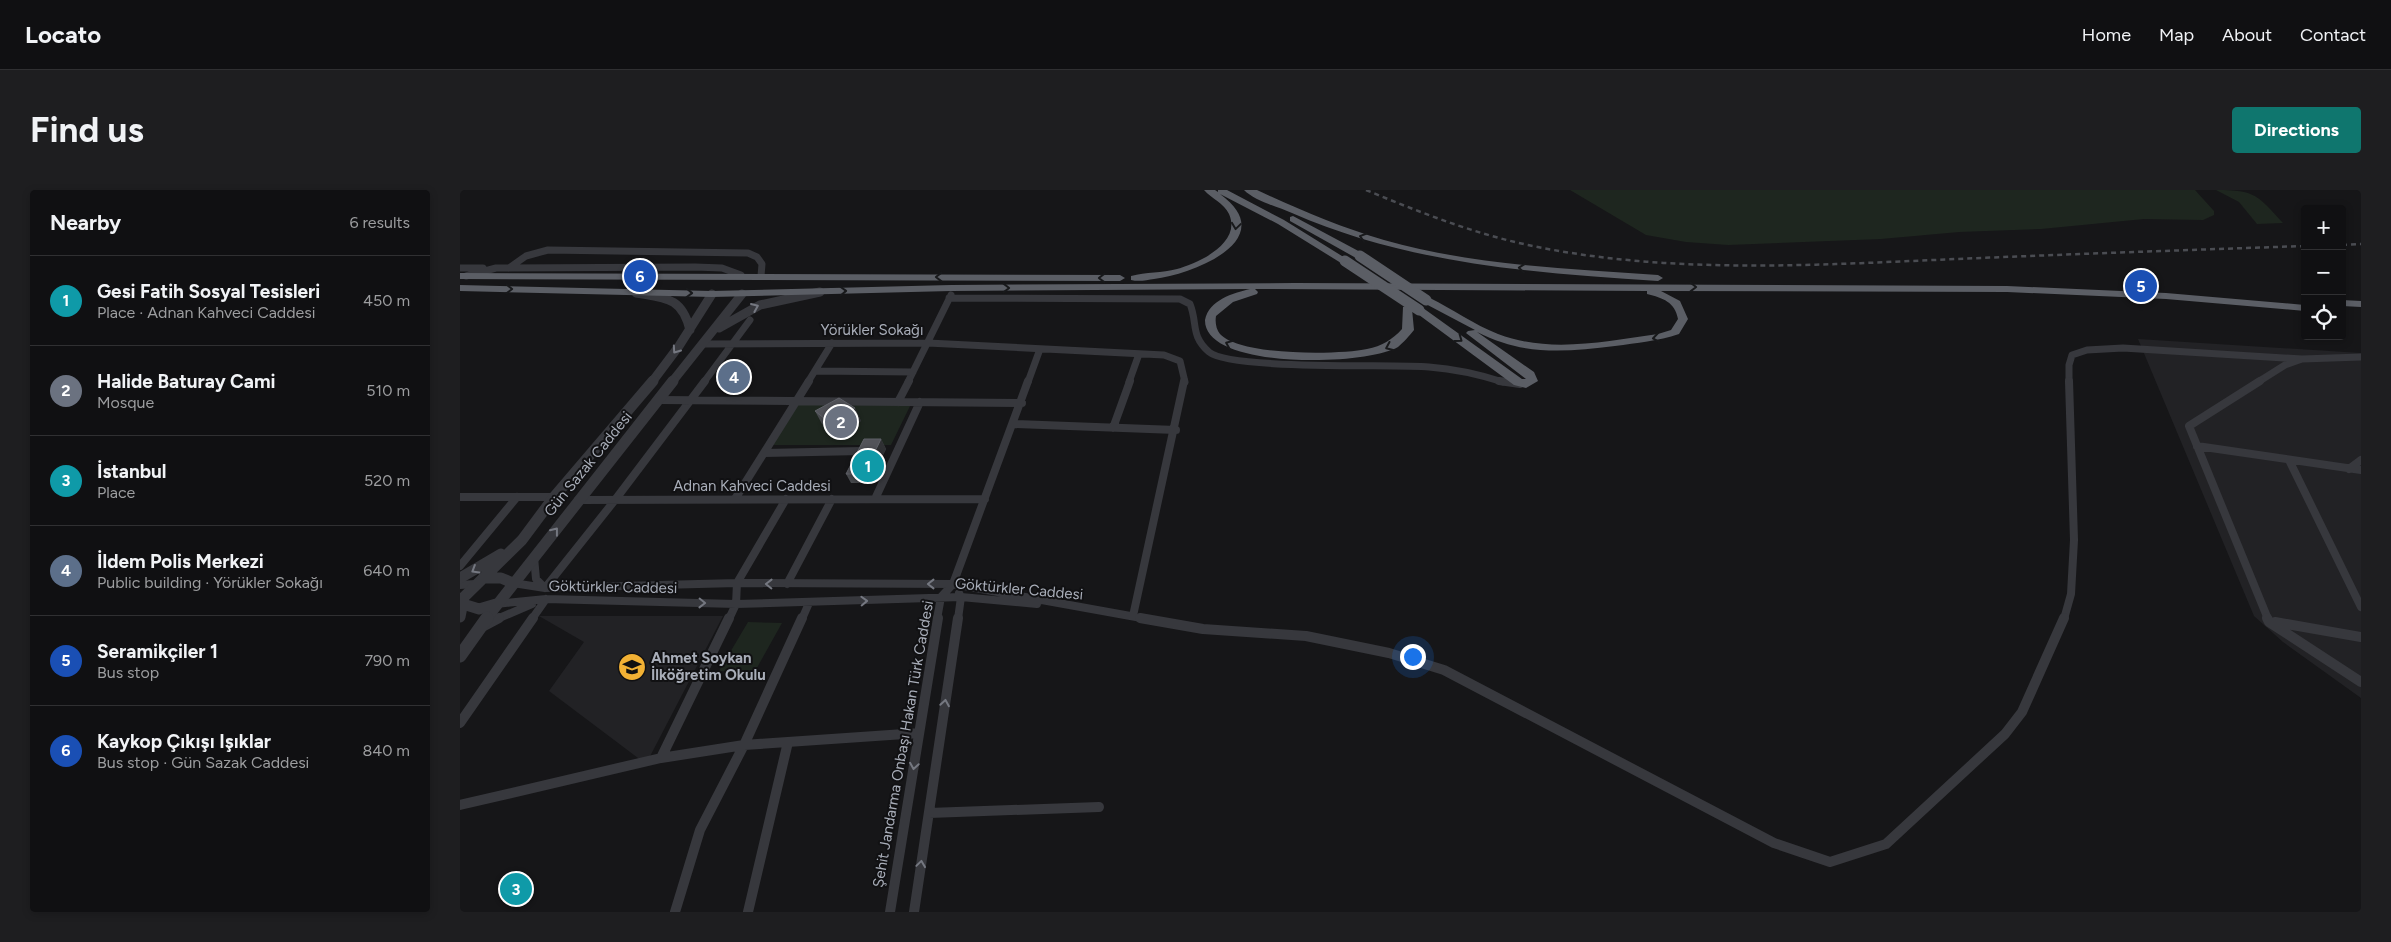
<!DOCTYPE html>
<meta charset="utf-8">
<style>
:root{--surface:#101012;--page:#1e1e20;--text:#f1f3f6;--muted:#9c9d9f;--line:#303032;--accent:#0f766e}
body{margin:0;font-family:Figtree,sans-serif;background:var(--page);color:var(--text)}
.controls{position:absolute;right:15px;top:15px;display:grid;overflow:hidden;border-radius:5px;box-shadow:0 2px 8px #0003}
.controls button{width:45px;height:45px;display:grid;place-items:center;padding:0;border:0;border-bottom:1px solid var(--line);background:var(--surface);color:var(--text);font:25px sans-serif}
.you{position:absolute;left:952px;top:466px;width:18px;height:18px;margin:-12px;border:4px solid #fff;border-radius:50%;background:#1a73e8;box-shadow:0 0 0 8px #1a73e833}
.badge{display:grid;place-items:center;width:32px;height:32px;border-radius:50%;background:var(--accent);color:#fff;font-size:16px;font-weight:700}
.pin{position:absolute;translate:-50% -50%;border:2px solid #fff;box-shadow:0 1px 5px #0006}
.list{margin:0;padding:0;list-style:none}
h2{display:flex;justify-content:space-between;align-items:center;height:65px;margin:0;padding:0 20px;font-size:21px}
h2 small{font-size:16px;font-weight:400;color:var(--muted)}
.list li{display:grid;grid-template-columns:32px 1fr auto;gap:15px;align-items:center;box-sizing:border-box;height:90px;padding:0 20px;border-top:1px solid var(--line)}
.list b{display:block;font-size:19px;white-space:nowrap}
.list p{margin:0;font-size:16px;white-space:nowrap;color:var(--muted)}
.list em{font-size:16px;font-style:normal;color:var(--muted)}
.icon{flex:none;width:28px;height:28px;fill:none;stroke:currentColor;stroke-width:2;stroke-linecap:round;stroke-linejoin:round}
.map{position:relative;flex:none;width:1901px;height:722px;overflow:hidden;border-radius:5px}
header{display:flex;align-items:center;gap:30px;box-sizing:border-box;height:70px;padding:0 25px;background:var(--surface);border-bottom:1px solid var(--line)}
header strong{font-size:24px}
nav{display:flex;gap:28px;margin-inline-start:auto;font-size:18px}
.intro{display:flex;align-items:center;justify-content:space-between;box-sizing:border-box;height:120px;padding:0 30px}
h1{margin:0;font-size:35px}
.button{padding:12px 22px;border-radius:5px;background:var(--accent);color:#fff;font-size:18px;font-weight:700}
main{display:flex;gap:30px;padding:0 30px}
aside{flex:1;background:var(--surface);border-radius:5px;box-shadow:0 2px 8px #0003}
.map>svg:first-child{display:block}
.built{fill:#222225}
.green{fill:#1e261f}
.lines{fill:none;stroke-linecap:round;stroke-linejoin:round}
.minor-far2{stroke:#37383d;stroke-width:7}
.minor-far1{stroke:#37383d;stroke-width:8}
.minor{stroke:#37383d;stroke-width:10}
.tertiary-far2{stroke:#37383d;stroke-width:9}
.tertiary-far1{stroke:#37383d;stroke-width:11}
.tertiary{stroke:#37383d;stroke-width:13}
.trunk{fill:#5b5e65;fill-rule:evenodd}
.rail{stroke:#4a4c52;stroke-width:2.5;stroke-dasharray:5 4;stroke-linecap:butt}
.trunk-bridge{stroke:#5b5e65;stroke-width:11}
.wall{fill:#47494d}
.shaded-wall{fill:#2f3033}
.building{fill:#525359;stroke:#5f6168}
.oneway{stroke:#18191b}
.oneway2{stroke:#757881}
.labels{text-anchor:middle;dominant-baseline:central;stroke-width:4;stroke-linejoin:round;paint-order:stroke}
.street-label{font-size:15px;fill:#a8adb8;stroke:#111113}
.poi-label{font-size:15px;font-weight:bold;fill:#a8adb8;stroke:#111113;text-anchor:start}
</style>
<header>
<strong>Locato</strong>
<nav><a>Home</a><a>Map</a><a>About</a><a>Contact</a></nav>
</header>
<div class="intro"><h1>Find us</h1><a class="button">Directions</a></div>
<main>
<aside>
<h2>Nearby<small>6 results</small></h2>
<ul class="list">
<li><span class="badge" style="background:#0f9aa8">1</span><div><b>Gesi Fatih Sosyal Tesisleri</b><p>Place · Adnan Kahveci Caddesi</p></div><em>450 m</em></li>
<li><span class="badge" style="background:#6b7280">2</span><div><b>Halide Baturay Cami</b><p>Mosque</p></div><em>510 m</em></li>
<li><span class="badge" style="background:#0f9aa8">3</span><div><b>İstanbul</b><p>Place</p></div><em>520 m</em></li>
<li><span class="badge" style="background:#5c6f8a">4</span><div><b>İldem Polis Merkezi</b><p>Public building · Yörükler Sokağı</p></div><em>640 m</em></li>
<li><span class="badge" style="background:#1a4fb4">5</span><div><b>Seramikçiler 1</b><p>Bus stop</p></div><em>790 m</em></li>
<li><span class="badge" style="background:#1a4fb4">6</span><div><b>Kaykop Çıkışı Işıklar</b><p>Bus stop · Gün Sazak Caddesi</p></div><em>840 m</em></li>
</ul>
</aside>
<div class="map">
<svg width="1901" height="722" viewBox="0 0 1901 722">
<rect width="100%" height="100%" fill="#161618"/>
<path class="built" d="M1678,149L1901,163V508L1823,452L1794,426Z
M79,426H263L186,574L89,501L124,452Z"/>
<path class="green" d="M1110,0H1735L1754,21V25L1743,30L1684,29L1581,39L1499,42L1421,49L1268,55L1226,52L1186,45Z
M1756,0C1796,0 1797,5 1823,33L1797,34L1779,12Z
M337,214H451L431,255H313Z
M288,432L322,433L294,483L259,481Z"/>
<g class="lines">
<path class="minor-far2" d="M0,78H23
M49,78L66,66L88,60L288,63L297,67L302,74L301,86
M6,86L36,78L235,77L262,78L281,85
M489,108L720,109L730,114C738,134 730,145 749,162C770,180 931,174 969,177C995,179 1018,184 1043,192
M243,154L468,153L704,165L720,171L725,192
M355,181L453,182
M244,192L290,130
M348,192L372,153
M448,192L491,105
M568,192L580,159
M669,192L679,164
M1609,192V175L1612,165L1627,160L1663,158L1842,169
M1798,192L1825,175L1842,169L1901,167"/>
<path class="minor-far1" d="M1039,191L1060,194
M1800,191L1729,236L1808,429
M199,210L562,213
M438,212L449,191
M554,234L716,240
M653,238L670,191
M1737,256L1901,280
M304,263L402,261
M1829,270L1901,417
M1889,279L1901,270
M0,307H94
M275,309L349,191
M415,309L460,212
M118,310L525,309
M74,367L76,389L85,398L155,310L245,191
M0,376L57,307
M53,393L85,398L277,393L493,394L687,429
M327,394L372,309
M0,395L15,394
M36,414L86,409L276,414L501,407L577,414
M673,426L724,191
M37,429L72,414
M72,429L86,409
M269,429L276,414L277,393L326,309
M342,429L349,413
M477,429L481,407L493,394L568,191
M498,429L501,407L499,403
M1604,429L1611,404L1614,350L1609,191"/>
<path class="minor" d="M680,428L743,439L846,446L929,463L984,480L1314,653L1370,672L1426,654L1545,544L1562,522L1604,428
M1807,428L1809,432L1901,492
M1815,432L1901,447
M22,437L39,428
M0,533L73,428
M201,568L269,428
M0,615L201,568L284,555L459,543
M469,623L639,617
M215,722L240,640L284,555L342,428
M288,722L328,552
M430,722L478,428
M454,722L498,428"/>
<path class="tertiary-far2" d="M176,103C206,108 222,107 230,140
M259,138L300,115L360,102
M192,192L219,156L252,104
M212,192L282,104"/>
<path class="tertiary-far1" d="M0,388L41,364
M23,388H41L53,393
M3,414L19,419L36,414
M0,427L4,407L62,350L94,307L193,191
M26,429L213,191"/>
<path class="tertiary" d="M0,466L27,428"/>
<path class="trunk" d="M744,0H755L758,2V0H767L824,30L890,71L889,73H881L818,34L760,4C822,49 734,84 694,89C687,90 679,92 671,90V86C686,82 702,83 717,79C739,73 782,53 769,24C764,13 752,9 744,0Z
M784,0H797C838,19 880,37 924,50C1012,75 1107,79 1198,85L1203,88L1198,91C1073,83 948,74 832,23C818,17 795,11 784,0Z
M833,26L904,64L905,66L904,68H896L830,31V27Z
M0,83L660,85L665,88L660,91L0,89Z
M835,93L1547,96L1706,103L1845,115V121L1706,109L1547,102L1201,101L1220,111L1228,129L1219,144C1198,151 1177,153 1155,156C1105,162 1064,166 1017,142L1074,182L1078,191L1066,198L1054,195L955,122V118H963L1062,189H1066L1006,143L1008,141L1015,140L962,112V108H970C992,119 1015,135 1038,144C1091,164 1145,151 1198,144L1211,140L1218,129C1215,112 1203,108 1187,104V101L795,99L798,102L797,104L773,112L756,126C755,132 756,139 760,144C780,166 879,165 907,159C922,156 932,150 942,139L943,117L947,116L952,119L954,140C950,145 943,153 938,157C906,176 744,180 745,130C749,110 773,103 790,99L491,101L252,107L0,101V95L252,101L491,95Z
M1882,110L1901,111V117L1882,116Z"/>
<path class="rail" d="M906,0C959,22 1012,43 1068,55C1209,85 1354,75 1497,69C1613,64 1729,60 1845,56
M1882,55L1901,54"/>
<path class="trunk-bridge" d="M900,66L966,110
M885,71L959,120"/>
</g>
<path class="wall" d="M395,218L401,231L377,245L362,234L355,221Z
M421,249L426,259L409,293H391L386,284Z"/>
<path class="shaded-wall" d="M395,218L401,231L377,245L370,233Z
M421,249L426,259L409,293L404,284Z"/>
<path class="building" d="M379,208L395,218L370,233L355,221Z
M404,249H421L404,284H386Z"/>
<defs><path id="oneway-chevron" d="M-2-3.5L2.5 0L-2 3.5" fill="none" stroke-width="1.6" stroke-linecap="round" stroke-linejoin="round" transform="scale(1.25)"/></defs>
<g class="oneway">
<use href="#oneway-chevron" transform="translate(776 36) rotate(98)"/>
<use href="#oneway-chevron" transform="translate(903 47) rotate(-163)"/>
<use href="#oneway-chevron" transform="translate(1062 78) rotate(-174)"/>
<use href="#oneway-chevron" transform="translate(479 87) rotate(-180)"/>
<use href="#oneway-chevron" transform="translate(642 88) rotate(-180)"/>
<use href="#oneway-chevron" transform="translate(1233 97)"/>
<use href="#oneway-chevron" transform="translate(546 98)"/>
<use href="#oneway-chevron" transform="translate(49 99) rotate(1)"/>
<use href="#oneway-chevron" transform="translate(383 101) rotate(-2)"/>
<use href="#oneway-chevron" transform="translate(229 103) rotate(2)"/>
<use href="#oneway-chevron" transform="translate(1196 148) rotate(172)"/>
<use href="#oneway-chevron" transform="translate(999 149) rotate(36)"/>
<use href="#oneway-chevron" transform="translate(769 154) rotate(-158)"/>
<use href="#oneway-chevron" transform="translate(929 157) rotate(156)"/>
</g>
<g class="oneway2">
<use href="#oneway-chevron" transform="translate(295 117) rotate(-23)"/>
<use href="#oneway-chevron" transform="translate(216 160) rotate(125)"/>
<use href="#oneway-chevron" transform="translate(95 341) rotate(-52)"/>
<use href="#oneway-chevron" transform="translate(15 380) rotate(149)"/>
<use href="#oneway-chevron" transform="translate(309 394) rotate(-179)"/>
<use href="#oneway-chevron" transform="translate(471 394) rotate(-180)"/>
<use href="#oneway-chevron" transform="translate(404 411) rotate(-2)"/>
<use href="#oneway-chevron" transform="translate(242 413) rotate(1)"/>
<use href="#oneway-chevron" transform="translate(485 513) rotate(-81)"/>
<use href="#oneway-chevron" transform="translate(454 576) rotate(99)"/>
<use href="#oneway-chevron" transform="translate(461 674) rotate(-82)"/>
</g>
<defs>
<g id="school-disc" transform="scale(1.4375)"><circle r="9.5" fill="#f2b134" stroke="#111113"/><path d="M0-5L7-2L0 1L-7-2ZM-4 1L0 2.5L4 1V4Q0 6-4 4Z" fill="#111"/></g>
</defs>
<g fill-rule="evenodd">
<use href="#school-disc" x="172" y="477"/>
</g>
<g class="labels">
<g class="street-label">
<text x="412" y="140">Yörükler Sokağı</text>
<text transform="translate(128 274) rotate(-51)">Gün Sazak Caddesi</text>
<text x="292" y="296">Adnan Kahveci Caddesi</text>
<text transform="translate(153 397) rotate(1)">Göktürkler Caddesi</text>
<text transform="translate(559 399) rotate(5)">Göktürkler Caddesi</text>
<text transform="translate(443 554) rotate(-80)">Şehit Jandarma Onbaşı Hakan Türk Caddesi</text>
</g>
<g class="poi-label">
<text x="191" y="468">Ahmet Soykan<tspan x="191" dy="17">İlköğretim Okulu</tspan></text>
</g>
</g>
</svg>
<div class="controls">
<button>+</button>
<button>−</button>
<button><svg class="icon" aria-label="locate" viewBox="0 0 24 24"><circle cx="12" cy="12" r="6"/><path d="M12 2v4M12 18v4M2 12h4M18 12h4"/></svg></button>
</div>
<div class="you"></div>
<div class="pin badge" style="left:408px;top:276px;background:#0f9aa8">1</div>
<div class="pin badge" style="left:381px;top:232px;background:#6b7280">2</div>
<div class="pin badge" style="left:56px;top:699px;background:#0f9aa8">3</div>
<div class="pin badge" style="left:274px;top:187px;background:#5c6f8a">4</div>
<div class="pin badge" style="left:1681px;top:96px;background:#1a4fb4">5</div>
<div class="pin badge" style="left:180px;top:86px;background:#1a4fb4">6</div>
</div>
</main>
